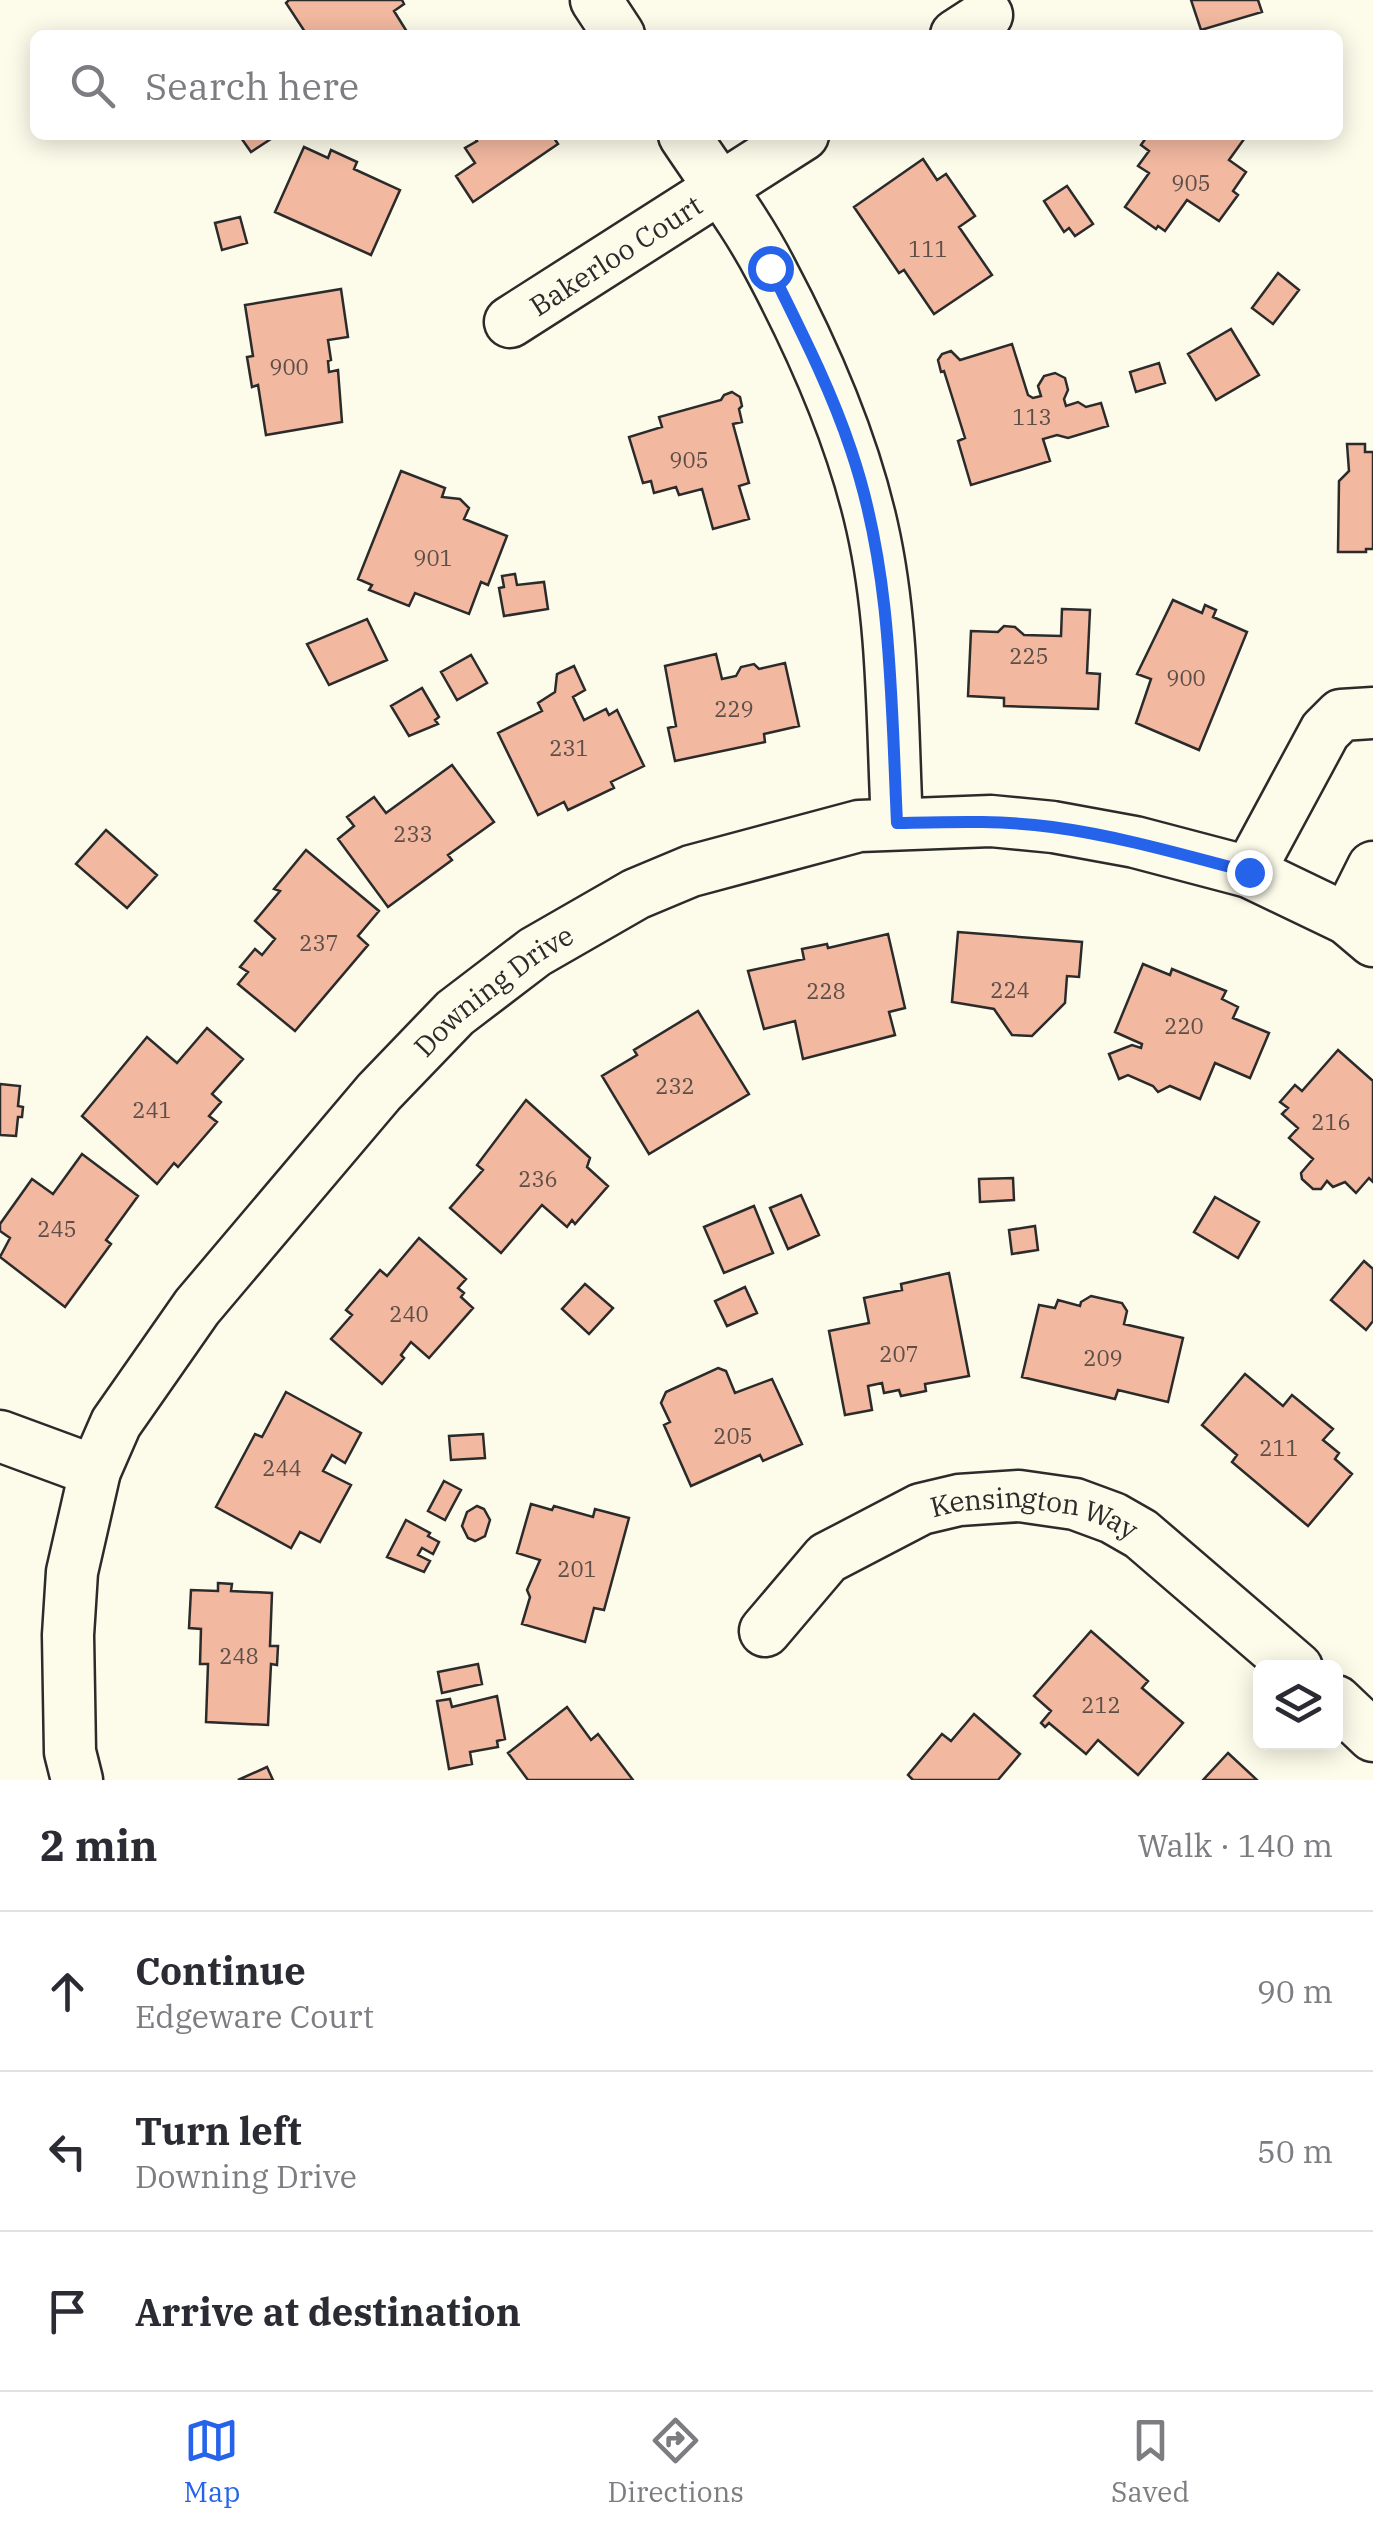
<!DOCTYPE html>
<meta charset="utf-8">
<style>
:root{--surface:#fff;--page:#f2f2f3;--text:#2b2b33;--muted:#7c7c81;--line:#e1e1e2;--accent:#2563eb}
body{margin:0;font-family:"IBM Plex Serif",serif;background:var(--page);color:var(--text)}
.controls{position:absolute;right:30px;bottom:30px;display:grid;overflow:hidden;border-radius:15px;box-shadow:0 5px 25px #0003}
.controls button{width:90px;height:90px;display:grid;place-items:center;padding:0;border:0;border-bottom:2px solid var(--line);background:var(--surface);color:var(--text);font:50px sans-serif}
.stop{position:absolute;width:30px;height:30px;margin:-22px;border:8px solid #2563eb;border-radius:50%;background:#fff}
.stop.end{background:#2563eb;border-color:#fff;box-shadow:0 2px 10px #0008}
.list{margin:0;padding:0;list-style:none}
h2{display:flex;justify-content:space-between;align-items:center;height:130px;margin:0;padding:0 40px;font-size:42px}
h2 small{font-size:32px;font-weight:400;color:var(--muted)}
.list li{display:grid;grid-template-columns:65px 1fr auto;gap:30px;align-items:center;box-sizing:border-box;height:160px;padding:0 40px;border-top:2px solid var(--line)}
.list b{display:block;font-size:38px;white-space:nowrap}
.list p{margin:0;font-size:32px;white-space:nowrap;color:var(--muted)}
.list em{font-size:32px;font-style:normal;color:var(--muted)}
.icon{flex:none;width:55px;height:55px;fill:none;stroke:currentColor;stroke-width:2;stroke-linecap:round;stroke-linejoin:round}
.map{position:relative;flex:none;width:1373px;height:1780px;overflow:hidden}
.search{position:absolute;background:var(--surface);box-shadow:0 5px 25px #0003;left:30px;right:30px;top:30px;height:110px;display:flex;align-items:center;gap:25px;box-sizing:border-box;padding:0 35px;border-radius:15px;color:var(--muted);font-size:38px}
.sheet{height:610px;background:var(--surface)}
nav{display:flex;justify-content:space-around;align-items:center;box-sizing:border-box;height:140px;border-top:2px solid var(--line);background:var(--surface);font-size:28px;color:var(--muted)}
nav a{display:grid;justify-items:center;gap:5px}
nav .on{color:var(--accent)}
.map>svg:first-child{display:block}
.building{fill:#f2b8a0;stroke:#2b2b2b;stroke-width:2.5}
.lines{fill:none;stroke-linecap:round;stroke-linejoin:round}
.minor-casing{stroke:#2b2b2b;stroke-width:55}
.minor{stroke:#fdfbea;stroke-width:50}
.route{stroke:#2563eb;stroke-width:12}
.labels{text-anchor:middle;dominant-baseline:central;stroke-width:8;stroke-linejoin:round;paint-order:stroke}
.number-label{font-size:22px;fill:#5d4e48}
.street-label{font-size:28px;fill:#2b2b2b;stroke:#fdfbea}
</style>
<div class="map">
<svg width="1373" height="1780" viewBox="0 0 1373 1780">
<rect width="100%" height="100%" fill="#fdfbea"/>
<path class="building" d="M289,0H402L404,4L394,11L409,35H307L286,3Z
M1191,0H1258L1262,12L1201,30Z
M239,135H277L251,152Z
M473,135H552L558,144L473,202L456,176L475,163L465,148L477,141Z
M1148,135H1247L1229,160L1246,172L1233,191L1238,195L1219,221L1187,200L1165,231L1158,226L1156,229L1125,207L1149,173L1138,166L1149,151L1141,145Z
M304,147L328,158L331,150L357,162L354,169L400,190L371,255L275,212Z
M923,159L937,180L946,174L975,216L959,227L992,275L934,314L904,270L899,273L854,207Z
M1067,186L1093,224L1075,236L1069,228L1064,232L1044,201Z
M240,217L247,243L222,250L215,223Z
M1278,273L1299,290L1273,324L1252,308Z
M341,289L348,337L328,340L331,360L328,361L329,372L338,370L342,422L266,435L258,385L252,387L247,357L253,356L245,305Z
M1231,329L1259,375L1216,400L1188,354Z
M1012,344L1028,395L1033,398L1041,396L1038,386L1044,376L1055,373L1065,378L1068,390L1064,399L1066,406L1078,402L1086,407L1101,403L1108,426L1068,438L1057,435L1043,439L1050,461L971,485L958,441L965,438L944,371L941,372L938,360L942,354L951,351L960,360Z
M1159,363L1165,383L1136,392L1130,372Z
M732,392L740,397L742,406L739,409L742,422L733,424L749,483L739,486L749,519L713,529L702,489L679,495L676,487L654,493L651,481L643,483L629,437L662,427L659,417L721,400L724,395Z
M1347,444H1365V452H1373V549H1366V552H1338L1339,481L1349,471Z
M401,471L445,488L442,497L460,499L469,508L464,519L507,536L488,585L481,582L469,614L415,593L409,606L369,590L372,585L358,579Z
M515,574L517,585L544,582L548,609L504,616L499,588L504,587L502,576Z
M1173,600L1202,613L1205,605L1216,610L1213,617L1247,632L1199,750L1136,723L1151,679L1137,674Z
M1062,609L1090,610L1087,673L1100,674L1098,709L1004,706V698L968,696L971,631L998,632L1004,626L1015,627L1024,635L1061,636Z
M367,619L387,660L329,685L307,644Z
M716,654L722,679L736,676L741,667L754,664L759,669L785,663L799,726L764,734L765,742L675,761L668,728L676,726L665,666Z
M471,655L487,683L457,700L441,672Z
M574,666L585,690L573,697L584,720L606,709L609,715L617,710L644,766L611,782L614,788L568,810L564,802L538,815L498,733L542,711L538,703L555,692L557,674Z
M422,688L439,717L435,720L438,724L409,736L391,706Z
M452,765L494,822L448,855L452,860L388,907L338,839L354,826L347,817L374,797L386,813Z
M106,830L157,875L127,908L76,864Z
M306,850L379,911L358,936L368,945L295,1031L238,984L248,972L240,967L255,949L262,955L275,939L255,921L280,891L274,889Z
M958,932L1082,942L1079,977L1067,976L1065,1003L1032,1036L1012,1035L994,1009L952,1002Z
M888,934L905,1008L889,1012L895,1035L803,1059L795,1021L764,1029L748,971L804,959L802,949L827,944L828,948Z
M1143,964L1170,975L1172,969L1226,991L1222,999L1238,1007L1233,1018L1269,1033L1250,1078L1215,1063L1200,1099L1170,1086L1158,1092L1153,1086L1128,1075L1119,1079L1109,1054L1132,1045L1141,1048L1142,1044L1115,1032Z
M698,1011L749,1094L649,1154L602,1076L637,1055L634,1050Z
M207,1028L243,1059L212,1094L221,1102L209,1116L217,1122L178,1167L174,1163L157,1184L82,1116L147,1037L177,1063Z
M1338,1050L1373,1081V1182L1369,1178L1356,1193L1345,1182L1333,1187L1327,1181L1321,1189H1313L1302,1179L1301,1173L1313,1159L1289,1138L1298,1128L1282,1114L1288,1108L1280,1102L1295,1085L1302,1091Z
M0,1084L20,1086L18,1106L23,1107L22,1117H18L16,1136L0,1135Z
M526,1100L590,1158L587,1167L608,1186L575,1224L572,1220L567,1227L542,1205L501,1253L450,1208L483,1170L477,1165Z
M82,1154L138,1196L106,1240L111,1244L65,1307L0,1257L10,1238L0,1231V1224L32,1179L53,1194Z
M1013,1178L1014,1200L980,1202L979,1179Z
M801,1195L819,1235L788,1249L770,1208Z
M1215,1197L1259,1222L1238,1258L1194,1232Z
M754,1206L773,1253L724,1273L704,1227Z
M1035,1226L1038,1250L1012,1254L1009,1230Z
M419,1238L466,1279L458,1288L464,1293L461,1297L473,1308L429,1358L411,1342L401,1355L404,1358L382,1384L331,1339L352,1315L346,1310L380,1270L387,1276Z
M1364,1261L1373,1269V1321L1366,1330L1331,1300Z
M949,1273L969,1376L925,1384L926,1391L901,1396L899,1390L884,1393L882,1383L868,1386L872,1410L845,1415L829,1331L869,1323L864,1298L902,1290L901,1284Z
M585,1284L613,1308L589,1334L562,1309Z
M745,1287L757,1313L727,1326L715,1301Z
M1091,1296L1122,1303L1127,1311L1124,1324L1183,1338L1168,1402L1118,1390L1115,1399L1022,1377L1039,1305L1055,1308L1058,1300L1080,1306L1081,1302Z
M718,1368L726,1371L735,1393L772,1379L802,1444L763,1461L760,1455L691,1486L664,1425L670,1422L661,1403L666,1392Z
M1245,1374L1283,1406L1292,1395L1333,1429L1323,1440L1339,1453L1335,1459L1352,1474L1308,1526L1232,1462L1237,1455L1202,1425Z
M286,1392L361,1433L345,1463L332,1455L323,1471L351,1485L320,1542L300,1532L291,1548L216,1507L255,1434L262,1437Z
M483,1434L485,1458L451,1460L449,1436Z
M444,1481L461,1490L445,1520L428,1511Z
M531,1504L552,1510L554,1506L593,1517L595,1509L629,1518L604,1610L594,1608L585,1642L522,1624L530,1597L527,1590L540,1560L517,1553Z
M477,1506L484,1509L490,1520L485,1536L475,1541L468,1538L462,1526L467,1512Z
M406,1520L430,1533L428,1536L439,1542L433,1554L422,1548L418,1555L430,1561L424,1572L387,1557Z
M218,1583L232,1584L231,1591L272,1593L270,1646H278L277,1665L271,1664L268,1725L206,1722L208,1664H200L201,1629L189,1628L191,1590L218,1591Z
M1091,1631L1148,1681L1142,1688L1183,1723L1138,1775L1098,1740L1086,1754L1049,1723L1045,1727L1041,1723L1051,1711L1034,1696Z
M478,1664L482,1684L442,1693L438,1672Z
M497,1696L505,1739L497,1741L498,1747L470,1752L472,1764L449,1769L437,1701L450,1699L452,1707Z
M567,1707L591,1740L598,1734L633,1780H528L508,1753Z
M974,1714L1020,1754L998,1780H913L908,1775L942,1734L951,1741Z
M1228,1753L1257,1780H1203Z
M267,1767L273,1780H238Z"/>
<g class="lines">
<g class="minor-casing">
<g id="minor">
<path d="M596,0L619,35"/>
<path d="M956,35L987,15"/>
<path d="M684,135C713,179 747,223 771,270C814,351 852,437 872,526C894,623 892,724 897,823"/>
<path id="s1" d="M510,322L803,135"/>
<path d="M1249,872L1325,731L1341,715L1373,713"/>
<path d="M1347,919L1373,867"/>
<path d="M0,1436L95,1471"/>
<path id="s2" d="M765,1631L827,1558L921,1509L959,1500L1019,1496L1075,1504L1113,1518L1141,1534L1297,1668"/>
<path d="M1336,1701L1373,1736"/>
<path id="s3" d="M77,1780L70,1752L68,1635L72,1572L95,1471L116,1423L197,1307L379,1092L455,1013L535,952L636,894L691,871L859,826L991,821L1053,827L1135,842L1249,872L1347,919L1373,941"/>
</g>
</g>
<use href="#minor" class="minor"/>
</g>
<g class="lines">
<path class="route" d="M770,268C799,327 830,387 851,450C892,570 891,698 897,823C949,822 1001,820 1052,827C1119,836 1184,855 1249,872"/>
</g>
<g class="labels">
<g class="number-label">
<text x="1191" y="182">905</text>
<text x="928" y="248">111</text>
<text x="289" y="366">900</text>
<text x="1032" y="416">113</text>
<text x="689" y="459">905</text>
<text x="433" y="557">901</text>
<text x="1029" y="655">225</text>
<text x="1186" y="677">900</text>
<text x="734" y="708">229</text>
<text x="569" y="747">231</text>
<text x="413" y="833">233</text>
<text x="319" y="942">237</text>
<text x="1010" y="989">224</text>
<text x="826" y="990">228</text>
<text x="1184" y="1025">220</text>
<text x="675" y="1085">232</text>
<text x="152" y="1109">241</text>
<text x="1331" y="1121">216</text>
<text x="538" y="1178">236</text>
<text x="57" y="1228">245</text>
<text x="409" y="1313">240</text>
<text x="899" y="1353">207</text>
<text x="1103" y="1357">209</text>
<text x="733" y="1435">205</text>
<text x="1279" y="1447">211</text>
<text x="282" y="1467">244</text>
<text x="577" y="1568">201</text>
<text x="239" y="1655">248</text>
<text x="1101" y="1704">212</text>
</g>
<g class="street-label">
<text stroke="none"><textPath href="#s1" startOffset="125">Bakerloo Court</textPath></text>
<text stroke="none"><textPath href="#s3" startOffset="942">Downing Drive</textPath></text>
<text stroke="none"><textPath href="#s2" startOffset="318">Kensington Way</textPath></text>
</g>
</g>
</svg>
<div class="controls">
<button><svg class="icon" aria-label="layers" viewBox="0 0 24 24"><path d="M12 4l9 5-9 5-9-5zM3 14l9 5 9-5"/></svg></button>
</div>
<div class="stop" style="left:770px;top:268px"></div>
<div class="stop end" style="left:1249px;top:872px"></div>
<div class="search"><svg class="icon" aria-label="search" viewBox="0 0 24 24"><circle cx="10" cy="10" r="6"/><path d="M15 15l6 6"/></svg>Search here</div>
</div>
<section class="sheet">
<h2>2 min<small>Walk · 140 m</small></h2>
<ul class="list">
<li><svg class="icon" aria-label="ahead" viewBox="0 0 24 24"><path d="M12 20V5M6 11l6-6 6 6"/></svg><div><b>Continue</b><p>Edgeware Court</p></div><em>90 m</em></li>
<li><svg class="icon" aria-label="left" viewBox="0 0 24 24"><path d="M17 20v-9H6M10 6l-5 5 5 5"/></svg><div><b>Turn left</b><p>Downing Drive</p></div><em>50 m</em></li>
<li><svg class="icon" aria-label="arrive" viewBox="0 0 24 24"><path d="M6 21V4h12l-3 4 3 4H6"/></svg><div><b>Arrive at destination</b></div></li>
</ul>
</section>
<nav>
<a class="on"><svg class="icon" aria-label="map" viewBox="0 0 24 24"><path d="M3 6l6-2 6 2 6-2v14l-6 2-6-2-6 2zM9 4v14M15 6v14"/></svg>Map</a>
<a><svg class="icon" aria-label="directions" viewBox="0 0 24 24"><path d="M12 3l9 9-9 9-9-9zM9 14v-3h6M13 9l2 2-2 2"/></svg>Directions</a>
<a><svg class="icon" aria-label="saved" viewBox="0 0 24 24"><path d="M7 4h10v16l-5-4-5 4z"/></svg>Saved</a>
</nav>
